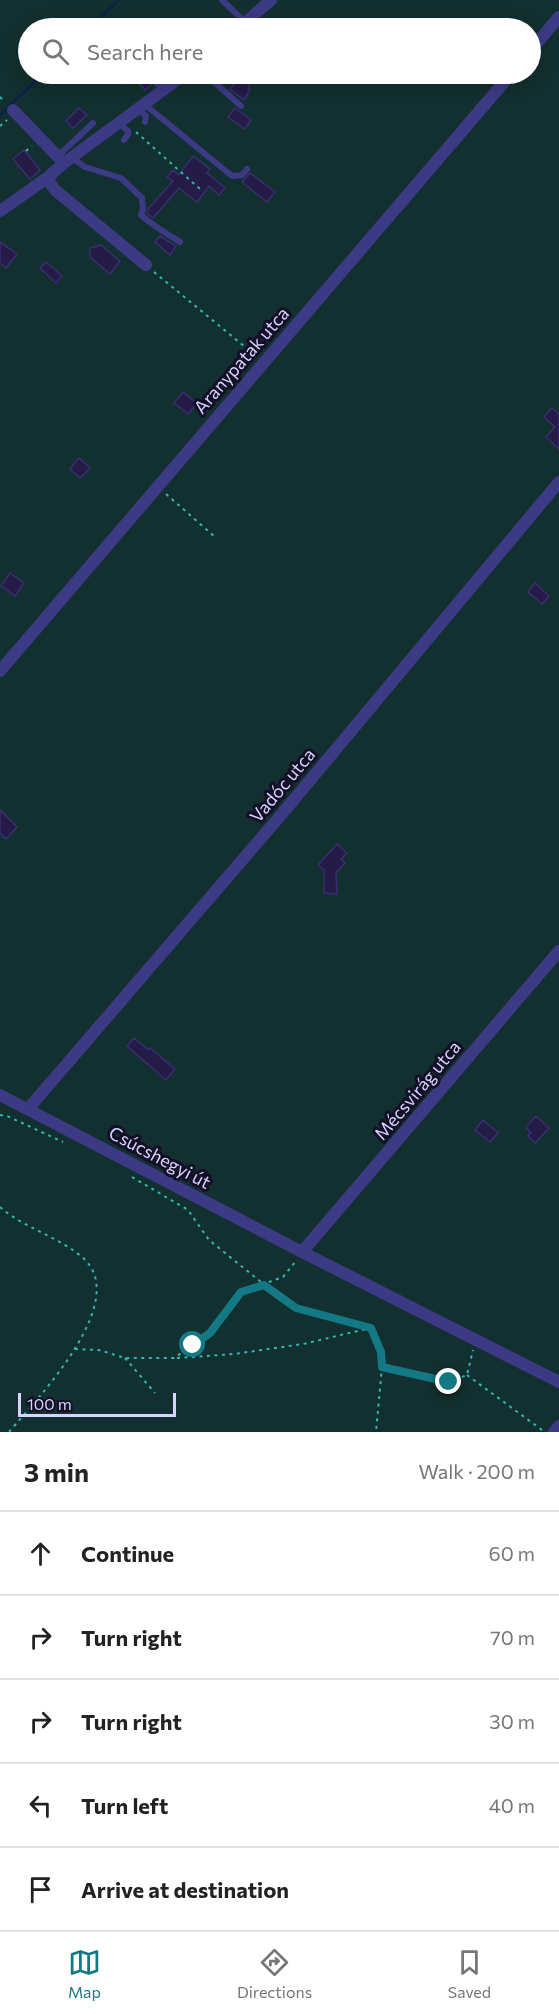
<!DOCTYPE html>
<meta charset="utf-8">
<style>
:root{--surface:#fff;--page:#f2f2f2;--text:#222;--muted:#767676;--line:#e0e0e0;--accent:#137a85}
body{margin:0;font-family:Commissioner,sans-serif;background:var(--page);color:var(--text)}
.scale{position:absolute;left:18px;bottom:15px;width:158px;box-sizing:border-box;padding-left:6px;border:3px solid #d9d4ff;border-top:0;font-size:16px;line-height:21px;white-space:nowrap;color:#d9d4ff;-webkit-text-stroke:4px #130f26;paint-order:stroke}
.stop{position:absolute;width:18px;height:18px;margin:-14px;border:4px solid #137a85;border-radius:50%;background:#fff}
.stop.end{background:#137a85;border-color:#fff;box-shadow:0 2px 6px #0008}
.list{margin:0;padding:0;list-style:none}
h2{display:flex;justify-content:space-between;align-items:center;height:78px;margin:0;padding:0 24px;font-size:26px}
h2 small{font-size:20px;font-weight:400;color:var(--muted)}
.list li{display:grid;grid-template-columns:39px 1fr auto;gap:18px;align-items:center;box-sizing:border-box;height:84px;padding:0 24px;border-top:2px solid var(--line)}
.list b{display:block;font-size:22px;white-space:nowrap}
.list em{font-size:20px;font-style:normal;color:var(--muted)}
.icon{flex:none;width:33px;height:33px;fill:none;stroke:currentColor;stroke-width:2;stroke-linecap:round;stroke-linejoin:round}
.map{position:relative;flex:none;width:559px;height:1432px;overflow:hidden}
.search{position:absolute;background:var(--surface);box-shadow:0 3px 15px #0003;left:18px;right:18px;top:18px;height:66px;display:flex;align-items:center;gap:15px;box-sizing:border-box;padding:0 21px;border-radius:33px;color:var(--muted);font-size:22px}
.sheet{height:498px;background:var(--surface)}
nav{display:flex;justify-content:space-around;align-items:center;box-sizing:border-box;height:84px;border-top:2px solid var(--line);background:var(--surface);font-size:16px;color:var(--muted)}
nav a{display:grid;justify-items:center;gap:3px}
nav .on{color:var(--accent)}
.map>svg:first-child{display:block}
.green{fill:#12302f;fill-rule:evenodd}
.lines{fill:none;stroke-linecap:round;stroke-linejoin:round}
.stream{stroke:#0c2248;stroke-width:3}
.building{fill:#241b47;stroke:#3b2d73;stroke-width:1.5}
.path{stroke:#2fb8b0;stroke-width:2;stroke-dasharray:3 4.5;stroke-linecap:butt}
.service{stroke:#3d3a85;stroke-width:6}
.minor{stroke:#3d3a85;stroke-width:12}
.route{stroke:#137a85;stroke-width:8}
.labels{text-anchor:middle;dominant-baseline:central;stroke-width:6;stroke-linejoin:round;paint-order:stroke}
.street-label{font-size:18px;fill:#d9d4ff;stroke:#130f26}
</style>
<div class="map">
<svg width="559" height="1432" viewBox="0 0 559 1432">
<rect width="100%" height="100%" fill="#130f26"/>
<path class="green" d="M0,0H559V1432H0ZM28,28H530V74H28Z"/>
<g class="lines">
<path class="stream" d="M90,28L119,0
M0,115L43,74"/>
</g>
<path class="building" d="M114,74H143L151,85L145,90L132,75L124,84Z
M241,74H256L248,88L250,90L244,100L230,89Z
M79,108L87,115L73,128L66,121Z
M235,108L251,120L245,129L228,117Z
M24,150L40,170L30,179L13,159Z
M193,156L210,169L207,173L225,188L219,195L209,186L197,202L179,188L153,218L147,213L148,209L173,181L167,177L173,170L179,175Z
M250,173L275,192L267,202L242,182Z
M160,236L176,246L170,255L155,242Z
M0,242L17,254L6,268L0,263Z
M101,245L120,261L110,274L90,257V248Z
M46,262L62,276L56,283L40,268Z
M183,392L197,404L188,414L174,403Z
M552,408L559,414V449L546,437L555,427L544,417Z
M79,458L90,468L80,478L70,469Z
M10,573L24,583L15,596L1,586Z
M535,583L549,596L542,604L528,592Z
M0,810L17,827L6,839L0,833Z
M337,844L347,853L341,859L345,863L336,873L337,894L324,893V870L318,865Z
M134,1038L148,1050L150,1048L175,1069L166,1080L127,1046Z
M536,1116L549,1128L535,1143L528,1136L531,1133L526,1127Z
M483,1120L498,1133L490,1142L475,1130Z"/>
<g class="lines">
<path class="path" d="M0,97L5,102
M0,126L7,120
M136,132L200,189
M26,151L32,146
M154,272L256,356
M166,494L215,537
M0,1115L7,1116L63,1142
M132,1177L188,1210L209,1240L287,1303L296,1308L371,1328L381,1352L382,1367L376,1432
M0,1207C24,1228 57,1236 82,1257C133,1300 37,1399 9,1432
M75,1349L99,1350L125,1358H174L210,1333L241,1292L283,1277L296,1261
M125,1358L155,1393
M177,1358L234,1354L303,1344L370,1328
M382,1367L449,1382L467,1375L473,1350
M467,1375L542,1430"/>
<path class="service" d="M222,0L245,22
M249,20L257,28
M221,21L227,28
M148,74L163,90
M205,74L241,106
M333,76L336,74
M144,104L232,176L242,175L247,169
M138,109L146,116L145,122
M119,123L128,131V134L124,140
M58,156L93,123
M72,158L85,167L121,178L142,198L143,209L141,215C153,226 166,233 180,242"/>
<path class="minor" d="M239,28L271,0
M530,51L559,17
M13,110L64,163
M47,178L55,190L146,265
M0,211L47,178L64,163L185,74
M0,671L511,74
M0,1095L302,1252L559,1382
M28,1109L281,815L559,482
M302,1252L559,951
M554,1432L559,1426"/>
</g>
<g class="lines">
<path class="route" d="M193,1345L210,1333L241,1292L264,1285L296,1308L371,1328L381,1352L382,1367L449,1382"/>
</g>
<g class="labels">
<g class="street-label">
<text transform="translate(241 360) rotate(-49)">Aranypatak utca</text>
<text transform="translate(282 785) rotate(-50)">Vadóc utca</text>
<text transform="translate(417 1090) rotate(-50)">Mécsvirág utca</text>
<text transform="translate(160 1157) rotate(28)">Csúcshegyi út</text>
</g>
</g>
</svg>
<div class="scale">100 m</div>
<div class="stop" style="left:193px;top:1345px"></div>
<div class="stop end" style="left:449px;top:1382px"></div>
<div class="search"><svg class="icon" aria-label="search" viewBox="0 0 24 24"><circle cx="10" cy="10" r="6"/><path d="M15 15l6 6"/></svg>Search here</div>
</div>
<section class="sheet">
<h2>3 min<small>Walk · 200 m</small></h2>
<ul class="list">
<li><svg class="icon" aria-label="ahead" viewBox="0 0 24 24"><path d="M12 20V5M6 11l6-6 6 6"/></svg><div><b>Continue</b></div><em>60 m</em></li>
<li><svg class="icon" aria-label="right" viewBox="0 0 24 24"><path d="M7 20v-9h11M14 6l5 5-5 5"/></svg><div><b>Turn right</b></div><em>70 m</em></li>
<li><svg class="icon" aria-label="right" viewBox="0 0 24 24"><path d="M7 20v-9h11M14 6l5 5-5 5"/></svg><div><b>Turn right</b></div><em>30 m</em></li>
<li><svg class="icon" aria-label="left" viewBox="0 0 24 24"><path d="M17 20v-9H6M10 6l-5 5 5 5"/></svg><div><b>Turn left</b></div><em>40 m</em></li>
<li><svg class="icon" aria-label="arrive" viewBox="0 0 24 24"><path d="M6 21V4h12l-3 4 3 4H6"/></svg><div><b>Arrive at destination</b></div></li>
</ul>
</section>
<nav>
<a class="on"><svg class="icon" aria-label="map" viewBox="0 0 24 24"><path d="M3 6l6-2 6 2 6-2v14l-6 2-6-2-6 2zM9 4v14M15 6v14"/></svg>Map</a>
<a><svg class="icon" aria-label="directions" viewBox="0 0 24 24"><path d="M12 3l9 9-9 9-9-9zM9 14v-3h6M13 9l2 2-2 2"/></svg>Directions</a>
<a><svg class="icon" aria-label="saved" viewBox="0 0 24 24"><path d="M7 4h10v16l-5-4-5 4z"/></svg>Saved</a>
</nav>
